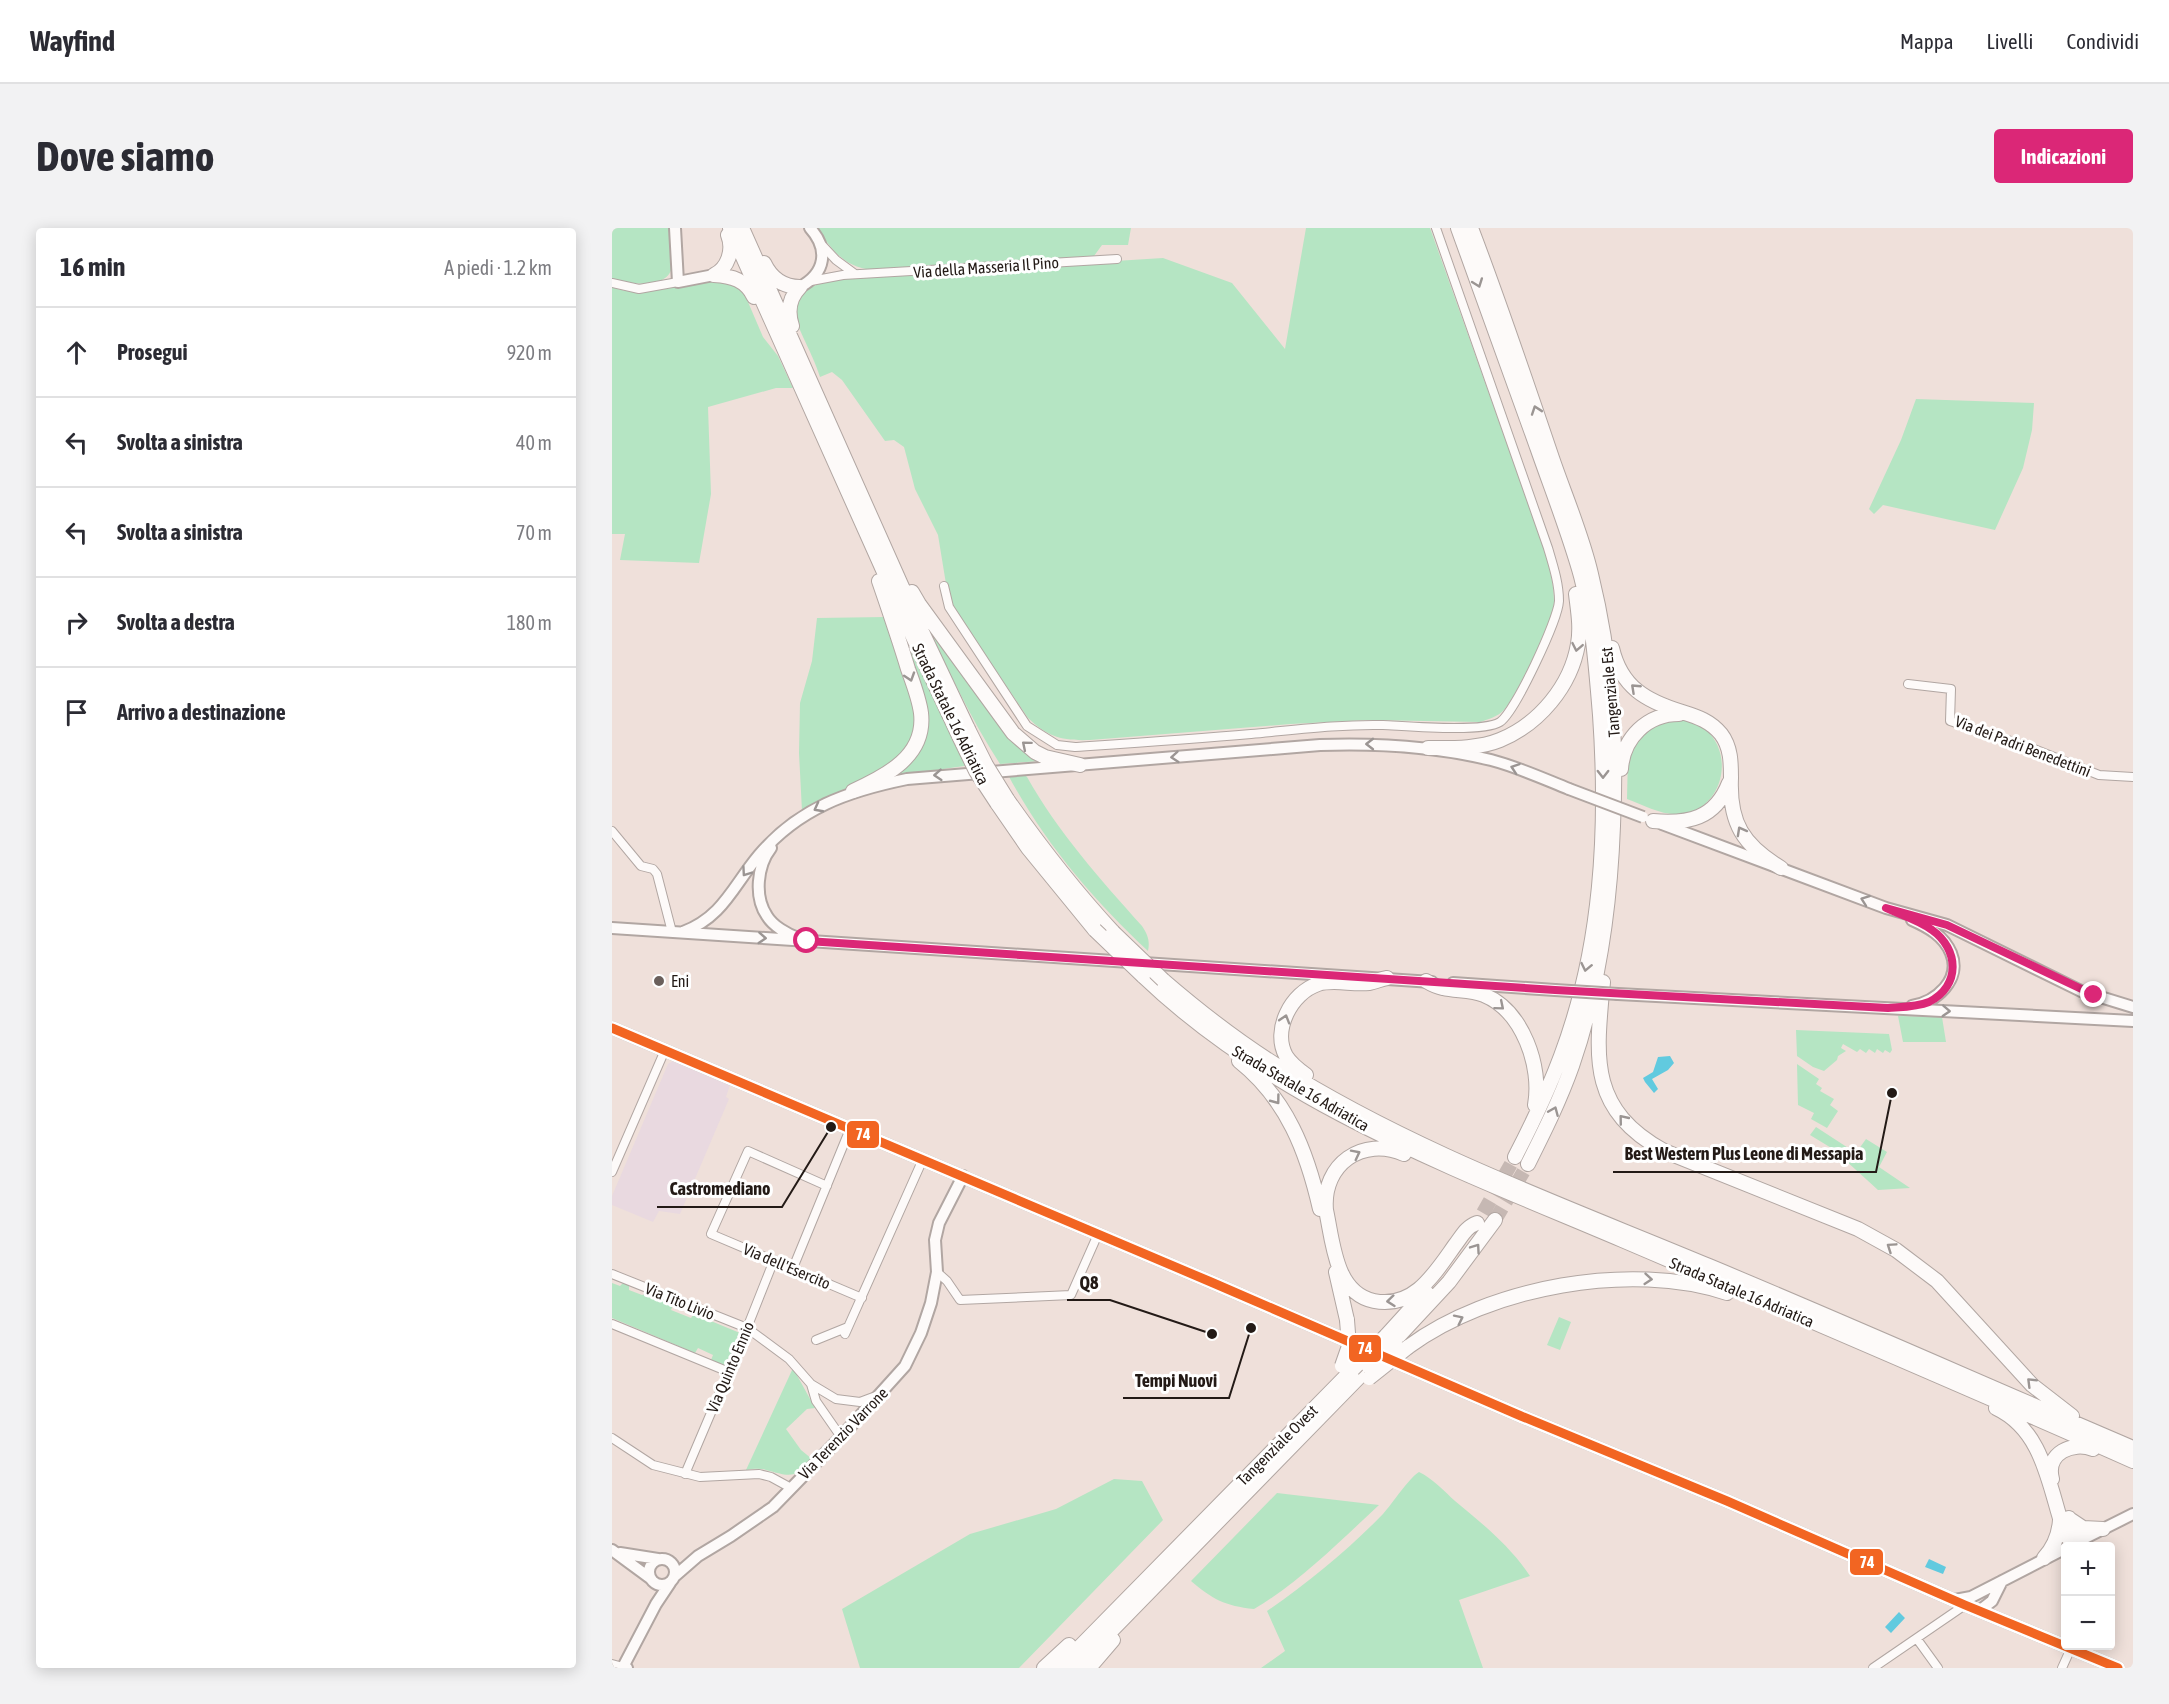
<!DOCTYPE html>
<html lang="it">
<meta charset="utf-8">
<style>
:root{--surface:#fff;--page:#f2f2f3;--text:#2b2b33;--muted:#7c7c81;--line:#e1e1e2;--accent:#db2777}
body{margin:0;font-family:"Asap Condensed",sans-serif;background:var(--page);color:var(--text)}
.controls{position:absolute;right:18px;bottom:18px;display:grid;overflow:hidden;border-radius:6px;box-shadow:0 3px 15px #0003}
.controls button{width:54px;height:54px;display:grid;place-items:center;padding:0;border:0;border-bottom:2px solid var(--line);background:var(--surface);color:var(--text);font:30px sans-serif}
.stop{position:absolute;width:18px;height:18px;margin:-14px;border:4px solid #db2777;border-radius:50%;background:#fff}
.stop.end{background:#db2777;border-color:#fff;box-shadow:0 2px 6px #0008}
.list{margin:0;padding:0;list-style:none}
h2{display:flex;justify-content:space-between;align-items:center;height:78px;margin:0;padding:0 24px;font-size:26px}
h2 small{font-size:20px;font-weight:400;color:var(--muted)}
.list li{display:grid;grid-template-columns:39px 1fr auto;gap:18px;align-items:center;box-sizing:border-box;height:90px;padding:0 24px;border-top:2px solid var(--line)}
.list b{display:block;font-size:22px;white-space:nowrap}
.list em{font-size:20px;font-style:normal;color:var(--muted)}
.icon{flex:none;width:33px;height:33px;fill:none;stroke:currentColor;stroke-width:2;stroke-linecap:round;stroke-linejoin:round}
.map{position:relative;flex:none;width:1521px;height:1440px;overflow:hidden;border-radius:6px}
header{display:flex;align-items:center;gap:36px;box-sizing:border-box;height:84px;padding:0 30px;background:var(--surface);border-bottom:2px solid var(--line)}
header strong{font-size:28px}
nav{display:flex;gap:33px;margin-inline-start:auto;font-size:21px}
.intro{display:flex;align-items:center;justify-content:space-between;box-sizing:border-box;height:144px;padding:0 36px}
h1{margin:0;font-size:42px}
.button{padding:15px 27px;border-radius:6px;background:var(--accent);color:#fff;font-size:21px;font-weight:700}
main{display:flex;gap:36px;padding:0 36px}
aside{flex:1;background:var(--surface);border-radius:6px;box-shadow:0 3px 15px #0003}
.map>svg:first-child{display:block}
.commercial{fill:#e9d9e0}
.green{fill:#b5e5c3}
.water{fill:#61cadf}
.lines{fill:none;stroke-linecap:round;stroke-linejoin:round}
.highway-tunnel{stroke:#c6b8b3;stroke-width:14;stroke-dasharray:14 7;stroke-linecap:butt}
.street-casing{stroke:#b1a6a2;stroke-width:10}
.secondary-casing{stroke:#b1a6a2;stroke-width:14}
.highway-casing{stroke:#b1a6a2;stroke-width:16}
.street{stroke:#fdfaf9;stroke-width:8}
.secondary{stroke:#fdfaf9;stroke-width:10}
.highway{stroke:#fdfaf9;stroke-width:14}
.secondary-bridge-casing{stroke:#b1a6a2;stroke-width:14;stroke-linecap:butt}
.highway-bridge-casing{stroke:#b1a6a2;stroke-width:16;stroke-linecap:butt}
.secondary-bridge{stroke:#fdfaf9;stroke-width:10}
.highway-bridge{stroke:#fdfaf9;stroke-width:14}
.bus-1-casing{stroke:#fff;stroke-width:14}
.bus-1{stroke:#f26522;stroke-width:9}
.oneway{stroke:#9b9593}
.route{stroke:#db2777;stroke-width:8}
.poi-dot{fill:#6a5f5b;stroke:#fff;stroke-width:2}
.labels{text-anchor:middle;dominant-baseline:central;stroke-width:6;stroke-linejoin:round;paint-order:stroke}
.street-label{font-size:16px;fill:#231a16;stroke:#fff}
.poi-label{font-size:16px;fill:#231a16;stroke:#fff;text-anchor:start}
.leader{fill:none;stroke:#231a16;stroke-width:2}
.callout-dot{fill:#231a16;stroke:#fff;stroke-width:2}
.callout-label{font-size:18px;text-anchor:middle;font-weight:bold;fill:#231a16;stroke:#fff;stroke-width:6;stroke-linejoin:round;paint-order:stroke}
.line-badge{stroke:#fff;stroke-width:2}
.badge-label{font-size:16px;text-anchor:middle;font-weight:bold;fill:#fff}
</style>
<header>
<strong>Wayfind</strong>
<nav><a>Mappa</a><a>Livelli</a><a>Condividi</a></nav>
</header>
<div class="intro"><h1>Dove siamo</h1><a class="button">Indicazioni</a></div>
<main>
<aside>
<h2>16 min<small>A piedi · 1.2 km</small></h2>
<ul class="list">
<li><svg class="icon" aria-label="ahead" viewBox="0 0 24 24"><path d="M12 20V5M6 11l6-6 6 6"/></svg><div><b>Prosegui</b></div><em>920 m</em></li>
<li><svg class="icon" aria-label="left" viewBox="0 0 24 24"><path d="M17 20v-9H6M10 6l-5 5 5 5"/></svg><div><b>Svolta a sinistra</b></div><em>40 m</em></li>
<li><svg class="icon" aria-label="left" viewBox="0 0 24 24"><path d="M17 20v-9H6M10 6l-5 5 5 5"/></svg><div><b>Svolta a sinistra</b></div><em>70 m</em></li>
<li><svg class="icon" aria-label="right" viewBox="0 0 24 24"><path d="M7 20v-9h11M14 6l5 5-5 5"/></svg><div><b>Svolta a destra</b></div><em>180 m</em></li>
<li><svg class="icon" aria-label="arrive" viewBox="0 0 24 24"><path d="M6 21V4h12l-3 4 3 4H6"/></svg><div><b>Arrivo a destinazione</b></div></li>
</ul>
</aside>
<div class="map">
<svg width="1521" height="1440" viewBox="0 0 1521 1440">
<rect width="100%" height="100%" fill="#efe0da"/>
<path class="commercial" d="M61,833L118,857L114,869L117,871L68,986L47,983L41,994L0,977V968L56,836Z"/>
<path class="green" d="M0,0H58C59,12 62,27 60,39C55,63 16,55 0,52Z
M204,0H519L516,17H490L482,28L261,42C231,39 221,22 204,0Z
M694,0H818L927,306C934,328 942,350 942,374C942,391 904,469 892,482C885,489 877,491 868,494L756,492L679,496L478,512C450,513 436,509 416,490L339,376L335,362L326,307L303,261L292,219L282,212L273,213L230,152L220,144L208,149C192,98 150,65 230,50L551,30L620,55L673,121Z
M104,51L127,60L133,67L151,109L166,128L181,160H164L96,179L99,266L87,335L8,332L13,306H0V59C26,71 76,56 104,51Z
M1304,171L1422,175L1420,202L1411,240L1383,302L1271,277L1262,286L1257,281L1289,212Z
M273,389C287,428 324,496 287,531C282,536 274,539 268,543C243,558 216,568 190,583L187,525L188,475L200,433L205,390Z
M286,390L359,537L283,548L294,537L310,510Z
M312,391L428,533L388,536C358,490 336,441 312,391Z
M1063,490C1074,492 1085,494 1093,501C1124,527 1110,582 1069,586C1050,588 1032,577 1015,571L1016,526L1033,500Z
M395,545L412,546L415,549C446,604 488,651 530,698C536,707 538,713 536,723C480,671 431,613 395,545Z
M1286,788L1330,789L1334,814H1291Z
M1184,802L1277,806L1280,822L1278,825L1273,822L1271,825L1265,821L1263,825L1257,821L1254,825L1248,821L1245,824L1231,816L1229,820L1234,823L1226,828L1225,832L1212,843L1201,839L1185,828Z
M1185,836L1207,851L1204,856L1210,860L1208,863L1222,871L1218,877L1226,883L1215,900L1199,891L1202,885L1186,877Z
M1204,899L1244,925L1254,911L1275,924L1267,939L1298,960L1266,962L1221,921L1198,907Z
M12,1054L17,1056V1062L30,1067L34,1066L61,1077L59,1082L79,1090L82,1086L128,1105L114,1138L99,1132L101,1127L86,1120L83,1125L0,1090V1055L8,1058Z
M947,1089L959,1094L948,1122L935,1117Z
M181,1140L203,1180L195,1181L174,1201L189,1222L200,1231C183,1252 177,1248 154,1242C148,1240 141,1241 134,1242Z
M807,1244C820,1250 832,1263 843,1273C871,1296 898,1318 918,1348L847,1372L871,1440H649L673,1423L655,1383C696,1355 736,1322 771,1286C781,1275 796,1251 807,1244Z
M502,1251L530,1253L551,1292L407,1440H248L230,1381L358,1306L444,1281Z
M665,1265L767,1277C728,1313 688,1354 642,1381C613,1378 600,1371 579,1353Z"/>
<path class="water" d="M1058,828L1062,835L1056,842L1040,851L1046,861L1042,865L1033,854L1031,850L1041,844L1046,829Z
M1317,1331L1334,1339L1331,1346L1313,1339Z
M1287,1384L1293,1390L1279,1405L1273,1399Z"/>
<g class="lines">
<path class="highway-tunnel" d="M871,985L903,929
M883,992L916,936"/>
<g class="street-casing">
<path id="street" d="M209,16L224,32L243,46
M199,53L231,47L505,31
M0,55L27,61L66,54
M332,358L337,379L415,498L445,517L463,519C521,515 580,511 639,506C683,502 726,496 771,497C794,498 871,505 888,494C903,484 946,392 947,373C947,355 941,337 936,320L824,0
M1296,456L1339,461L1338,493L1417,519L1487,547L1521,549
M0,603L29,638L41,641L45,646L60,704
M0,944L53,822
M215,958L136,923L99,1006L250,1070
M181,1040L238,901
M325,1044L335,1053L348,1072L459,1067L486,1006
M0,1046L135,1100L177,1131L199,1156L224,1171L248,1174L264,1168
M0,1096L117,1144
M233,1106L311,931
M204,1112L236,1099
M199,1156L204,1173L229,1209
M0,1210L41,1237L88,1249L147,1246L159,1249L179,1260
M73,1246L135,1100L162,1032
M1305,1411L1326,1440
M0,1436L11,1439
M1261,1440L1353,1377
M1450,1440L1459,1420"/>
</g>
<g class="secondary-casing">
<path id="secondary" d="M63,0L66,54L102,47
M188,59C214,45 217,21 198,0
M1050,596L1274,680L1335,697L1469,763L1521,779
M159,620C145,638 142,669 155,688C161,698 175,706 186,710
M0,700L820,754
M71,704C111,689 121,658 147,627C187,580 236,563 295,551L708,517C765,515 822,518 879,532C906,539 932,551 957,561
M841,755L943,762
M1006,766L1521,793
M1300,778C1324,774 1350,752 1339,725C1332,708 1316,699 1300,692
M0,800L599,1054L909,1188L1115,1273L1353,1377L1506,1440
M1459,1317L1521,1286
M0,1322L38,1350
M8,1325L46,1331
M37 1344a13 13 0 1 1 26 0a13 13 0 1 1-26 0Z
M63,1348L86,1328L119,1308L161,1279L229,1209L293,1138L309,1105L319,1075L325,1044L323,1012L327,995L351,948
M1343,1372L1359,1369L1454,1320
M1367,1383L1380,1373L1390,1353
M15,1440L11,1439L44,1376L58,1355"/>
</g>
<g class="highway-casing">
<path id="highway" d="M118,0L301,409L347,508
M130,0L311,406L356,501
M846,0C873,73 899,146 925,219C940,262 957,305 969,348C981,394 984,440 988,487C996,602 990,719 949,828C936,863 920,896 903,929
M859,0C888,76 914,153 940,230C953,268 970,307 979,346C1000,432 1005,510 1001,598C998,679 987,760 960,838C948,872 932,904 916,936
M152,35C159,50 171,59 188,59
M102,47C120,48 134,52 142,69
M102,47C116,40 122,22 116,7
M180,98C175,83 177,70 188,59
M300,364L307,376L401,505L423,524L433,529L468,537
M1000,420C1009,459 1034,473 1070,484C1086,489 1098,493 1109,506C1119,519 1119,535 1119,550C1117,595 1131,617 1169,640
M816,520C839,520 866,521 888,512C927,496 959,458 966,416C969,399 966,383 964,366
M1009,541C1011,510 1035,486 1067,486
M241,563C274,548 314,528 309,485C307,470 301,455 296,441C287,411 277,382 267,353
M395,571C428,618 462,662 501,704
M385,575L416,620L483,702
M1041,593C1076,596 1103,591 1117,555
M531,748C665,876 843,941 1010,1012C1181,1085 1352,1158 1521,1233
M551,752C587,783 624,812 664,837C798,922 951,977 1097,1038C1239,1097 1380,1160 1521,1220
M814,753C819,756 825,759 831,760C844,763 859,762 872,767C911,783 930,839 923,877
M991,754C984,829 976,881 1052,923L1246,1001L1284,1022L1325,1053L1420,1157L1460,1188
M627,833C675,871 695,924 708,981
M694,847C687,842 679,836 674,828C660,802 679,765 706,756C722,751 740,757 757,755C763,754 769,751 775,750
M792,926C751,908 710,936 714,982C721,1014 723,1065 762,1073C802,1081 823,1045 843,1017C850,1008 854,999 865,995
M724,1044L735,1092
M774,1108L814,1064
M784,1111L837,1054L883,992
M796,1119C877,1059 1019,1033 1115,1065
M1384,1180C1433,1203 1437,1261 1453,1306L1458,1312L1464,1314L1466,1304L1457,1290
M1440,1251C1433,1225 1461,1213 1481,1221
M1459,1292L1471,1300L1491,1301
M1432,1330C1442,1319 1447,1307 1448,1292
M432,1440L457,1417
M447,1440L741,1141
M463,1440L751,1145
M477,1440L501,1412"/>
</g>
<use href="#street" class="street"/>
<use href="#secondary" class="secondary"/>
<use href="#highway" class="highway"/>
<g class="secondary-bridge-casing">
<path id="secondary-bridge" d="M957,561L1031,589
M943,762L1006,766"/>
</g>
<g class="highway-bridge-casing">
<path id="highway-bridge" d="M356,501L374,537L395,571
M347,508L364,543L385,575
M483,702L531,748
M501,704L551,752
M730,1138L737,1118L735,1092
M757,1139L784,1111
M741,1141L774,1108
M757,1150L796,1119"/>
</g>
<use href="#secondary-bridge" class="secondary-bridge"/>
<use href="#highway-bridge" class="highway-bridge"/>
<g class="bus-1-casing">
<path id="bus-1" d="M0,800L599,1054L909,1188L1115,1273L1353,1377L1506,1440"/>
</g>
<use href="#bus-1" class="bus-1"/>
</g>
<defs><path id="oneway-chevron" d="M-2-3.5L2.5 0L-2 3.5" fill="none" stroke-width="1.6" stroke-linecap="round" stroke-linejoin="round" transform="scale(1.5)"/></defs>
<g class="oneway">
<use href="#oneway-chevron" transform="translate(866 55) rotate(70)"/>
<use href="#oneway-chevron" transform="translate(924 182) rotate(-109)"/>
<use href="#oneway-chevron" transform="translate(965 419) rotate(101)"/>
<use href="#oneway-chevron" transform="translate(298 449) rotate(72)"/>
<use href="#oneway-chevron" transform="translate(1023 460) rotate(-137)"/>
<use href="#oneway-chevron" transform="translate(758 516) rotate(-180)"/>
<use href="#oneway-chevron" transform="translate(414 517) rotate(-140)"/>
<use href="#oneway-chevron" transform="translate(563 529) rotate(175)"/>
<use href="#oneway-chevron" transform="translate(903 540) rotate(-161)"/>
<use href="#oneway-chevron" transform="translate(991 546) rotate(90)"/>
<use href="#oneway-chevron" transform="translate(326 547) rotate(176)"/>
<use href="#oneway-chevron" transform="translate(206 580) rotate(152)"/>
<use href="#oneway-chevron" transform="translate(1129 603) rotate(-119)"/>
<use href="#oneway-chevron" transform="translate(134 644) rotate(125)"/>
<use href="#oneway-chevron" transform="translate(1253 672) rotate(-160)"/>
<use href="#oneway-chevron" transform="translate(150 710) rotate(4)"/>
<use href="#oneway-chevron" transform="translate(974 739) rotate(102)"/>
<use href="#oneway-chevron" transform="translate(888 778) rotate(40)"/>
<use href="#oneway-chevron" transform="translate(1334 783) rotate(3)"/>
<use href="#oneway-chevron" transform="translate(673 791) rotate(-73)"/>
<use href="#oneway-chevron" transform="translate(664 872) rotate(53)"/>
<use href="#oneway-chevron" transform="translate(942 883) rotate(-67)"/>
<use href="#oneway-chevron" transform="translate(1011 891) rotate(-129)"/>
<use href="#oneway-chevron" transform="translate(744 926) rotate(-27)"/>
<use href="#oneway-chevron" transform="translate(1279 1019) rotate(-146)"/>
<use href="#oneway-chevron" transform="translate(864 1020) rotate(-55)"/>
<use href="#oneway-chevron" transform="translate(1036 1051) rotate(5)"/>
<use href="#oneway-chevron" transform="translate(779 1073) rotate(174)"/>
<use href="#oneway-chevron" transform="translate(847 1091) rotate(-26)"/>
<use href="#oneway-chevron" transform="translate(1419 1154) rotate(-135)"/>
</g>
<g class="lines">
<path class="route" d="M195,713L943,762L1276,780C1289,779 1305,779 1317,774C1349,758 1347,721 1320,702C1307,692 1289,687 1274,680L1335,697L1482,767"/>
</g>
<circle class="poi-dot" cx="47" cy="753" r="6"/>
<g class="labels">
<g class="street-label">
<text transform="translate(374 39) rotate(-4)">Via della Masseria Il Pino</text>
<text transform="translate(998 464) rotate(-95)">Tangenziale Est</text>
<text transform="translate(339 486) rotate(64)">Strada Statale 16 Adriatica</text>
<text transform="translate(1411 518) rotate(21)">Via dei Padri Benedettini</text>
<text transform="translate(689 860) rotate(30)">Strada Statale 16 Adriatica</text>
<text transform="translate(175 1038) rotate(23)">Via dell'Esercito</text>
<text transform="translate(1130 1064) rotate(23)">Strada Statale 16 Adriatica</text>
<text transform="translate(68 1073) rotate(22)">Via Tito Livio</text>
<text transform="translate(118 1139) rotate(-67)">Via Quinto Ennio</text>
<text transform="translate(231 1205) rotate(-46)">Via Terenzio Varrone</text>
<text transform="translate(665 1217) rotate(-45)">Tangenziale Ovest</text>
</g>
<g class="poi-label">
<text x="59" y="753">Eni</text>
</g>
</g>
<path class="leader" d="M1280 865L1264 944H1001M219 899L170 979H45M600 1106L498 1072H455M639 1100L617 1170H511"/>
<g class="callout-dot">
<circle cx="1280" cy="865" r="6"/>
<circle cx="219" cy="899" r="6"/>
<circle cx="600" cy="1106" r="6"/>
<circle cx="639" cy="1100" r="6"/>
</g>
<g class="callout-label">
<text x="1132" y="932">Best Western Plus Leone di Messapia</text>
<text x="108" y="967">Castromediano</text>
<text x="477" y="1061">Q8</text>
<text x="564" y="1159">Tempi Nuovi</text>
</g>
<g class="line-badge">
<rect x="234" y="892" width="34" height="29" rx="6" fill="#f26522"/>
<rect x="736" y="1106" width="34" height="29" rx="6" fill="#f26522"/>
<rect x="1237" y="1320" width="35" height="28" rx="6" fill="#f26522"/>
</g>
<g class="badge-label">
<text x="251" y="912">74</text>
<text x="753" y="1126">74</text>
<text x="1255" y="1340">74</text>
</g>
</svg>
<div class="controls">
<button>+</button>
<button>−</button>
</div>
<div class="stop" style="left:195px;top:713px"></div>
<div class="stop end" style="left:1482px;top:767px"></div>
</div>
</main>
